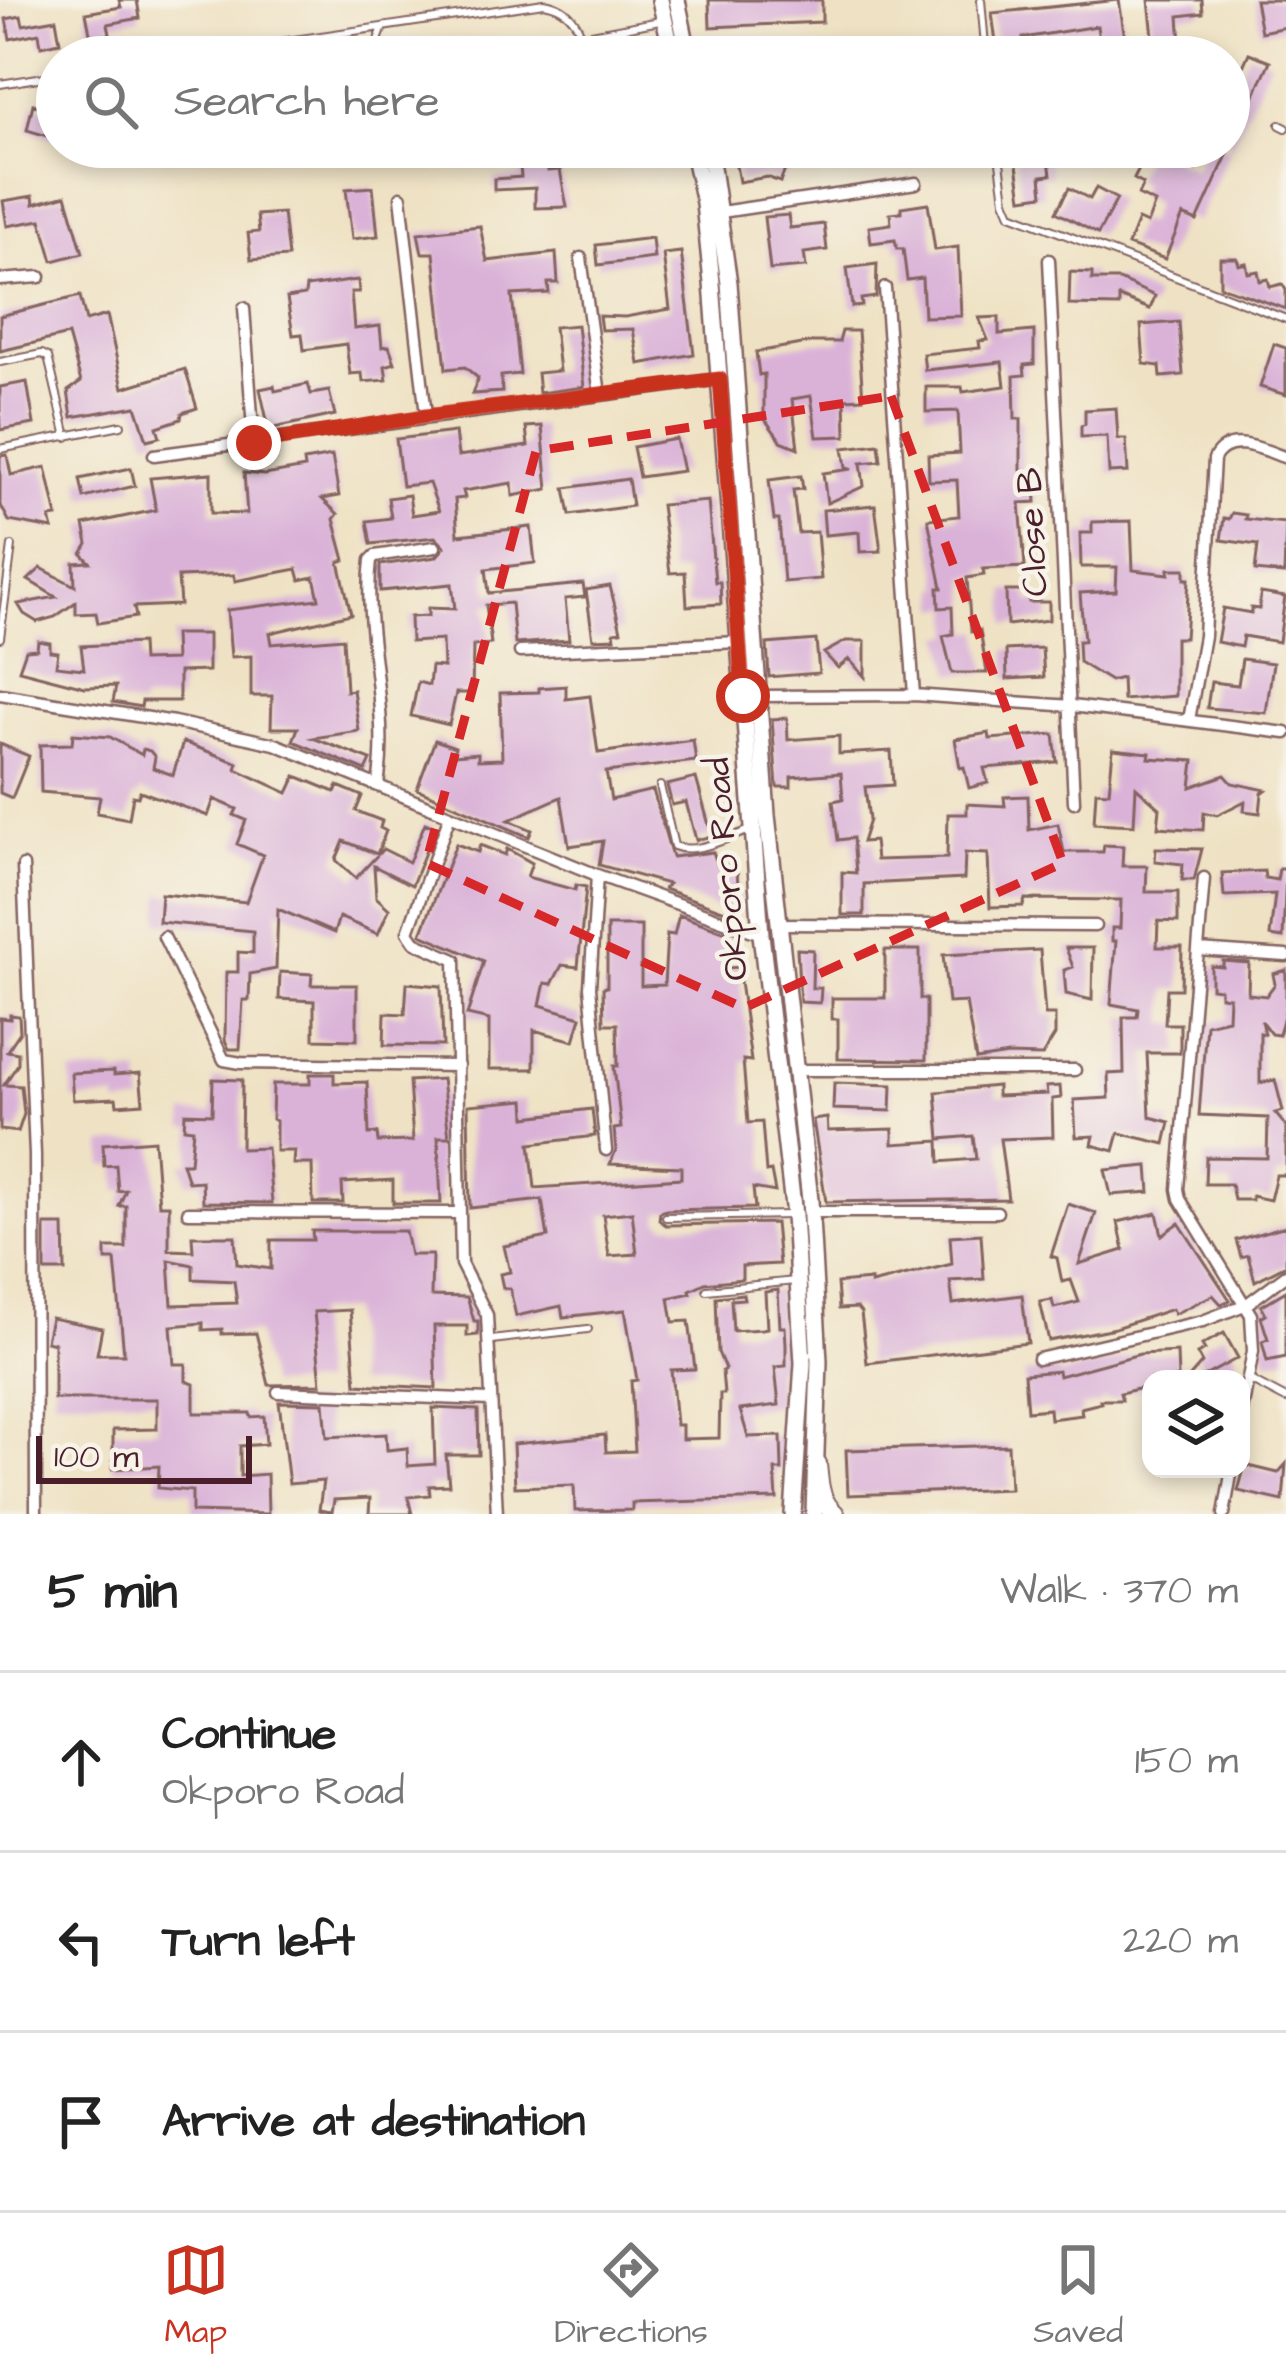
<!DOCTYPE html>
<meta charset="utf-8">
<style>
:root{--surface:#fff;--page:#f2f2f2;--text:#222;--muted:#767676;--line:#e0e0e0;--accent:#c8321e}
body{margin:0;font-family:"Architects Daughter",sans-serif;background:var(--page);color:var(--text)}
.controls{position:absolute;right:36px;bottom:36px;display:grid;overflow:hidden;border-radius:24px;box-shadow:0 6px 18px #0003}
.controls button{width:108px;height:108px;display:grid;place-items:center;padding:0;border:0;border-bottom:3px solid var(--line);background:var(--surface);color:var(--text);font:60px sans-serif}
.scale{position:absolute;left:36px;bottom:30px;width:216px;box-sizing:border-box;padding-left:12px;border:6px solid #4a1f2b;border-top:0;font-size:33px;line-height:42px;white-space:nowrap;color:#4a1f2b;-webkit-text-stroke:9px #f7f3e8;paint-order:stroke}
.stop{position:absolute;width:36px;height:36px;margin:-27px;border:9px solid #c8321e;border-radius:50%;background:#fff}
.stop.end{background:#c8321e;border-color:#fff;box-shadow:0 3px 12px #0008}
.list{margin:0;padding:0;list-style:none}
h2{display:flex;justify-content:space-between;align-items:center;height:156px;margin:0;padding:0 48px;font-size:51px}
h2 small{font-size:39px;font-weight:400;color:var(--muted)}
.list li{display:grid;grid-template-columns:78px 1fr auto;gap:36px;align-items:center;box-sizing:border-box;height:180px;padding:0 48px;border-top:3px solid var(--line)}
.list b{display:block;font-size:45px;white-space:nowrap}
.list p{margin:0;font-size:39px;white-space:nowrap;color:var(--muted)}
.list em{font-size:39px;font-style:normal;color:var(--muted)}
.icon{flex:none;width:66px;height:66px;fill:none;stroke:currentColor;stroke-width:2;stroke-linecap:round;stroke-linejoin:round}
.map{position:relative;flex:none;width:1286px;height:1514px;overflow:hidden}
.search{position:absolute;background:var(--surface);box-shadow:0 6px 18px #0003;left:36px;right:36px;top:36px;height:132px;display:flex;align-items:center;gap:30px;box-sizing:border-box;padding:0 42px;border-radius:66px;color:var(--muted);font-size:45px}
.sheet{height:696px;background:var(--surface)}
nav{display:flex;justify-content:space-around;align-items:center;box-sizing:border-box;height:168px;border-top:3px solid var(--line);background:var(--surface);font-size:33px;color:var(--muted)}
nav a{display:grid;justify-items:center;gap:6px}
nav .on{color:var(--accent)}
.map>svg:first-child{display:block}
.building{fill:#dab2d8;fill-rule:evenodd}
.lines{fill:none;stroke-linecap:round;stroke-linejoin:round}
.service-casing{stroke:#846361;stroke-width:10}
.minor-casing{stroke:#846361;stroke-width:15}
.secondary-casing{stroke:#846361;stroke-width:20}
.primary-casing{stroke:#846361;stroke-width:22}
.service{stroke:#fff;stroke-width:6}
.minor{stroke:#fff;stroke-width:10}
.secondary{stroke:#fff;stroke-width:15}
.primary{stroke:#fff;stroke-width:18}
.route{stroke:#c8321e;stroke-width:15}
.marked{fill:none;stroke:#d62828;stroke-width:9;stroke-dasharray:24 15;stroke-linejoin:round}
.labels{text-anchor:middle;dominant-baseline:central;stroke-width:9;stroke-linejoin:round;paint-order:stroke}
.street-label{font-size:36px;fill:#4a1f2b;stroke:#f7f3e8}
</style>
<div class="map">
<svg width="1286" height="1514" viewBox="0 0 1286 1514">
<rect width="100%" height="100%" fill="#f7f3e8"/>
<filter id="ink" filterUnits="userSpaceOnUse"><feTurbulence type="fractalNoise" baseFrequency=".00833" numOctaves="2"/><feDisplacementMap in="SourceGraphic" scale="24" xChannelSelector="R" yChannelSelector="G"/><feConvolveMatrix kernelMatrix="1 2 1 2 8 2 1 2 1" color-interpolation-filters="sRGB"/></filter>
<filter id="wash" filterUnits="userSpaceOnUse"><feTurbulence type="fractalNoise" baseFrequency=".004" numOctaves="4" result="noise"/><feDisplacementMap in="SourceGraphic" scale="48" xChannelSelector="R" yChannelSelector="G"/><feGaussianBlur stdDeviation="2.7" result="paint"/><feColorMatrix in="noise" values="0 0 0 0 0 0 0 0 0 0 0 0 0 0 0 0 0 1.4 0 .05"/><feComposite in="paint" operator="in"/></filter>
<g filter="url(#wash)">
<rect width="100%" height="100%" fill="#efe2c4"/>
<g id="blocks">
<path class="building" d="M119,0H137L140,18L108,24L110,34L91,38L86,13L121,7Z
M709,0H822V22L710,27Z
M1119,0L1126,45L1100,48L1097,26L1023,38L1025,57H998L992,13Z
M1149,0H1202L1203,13L1179,16L1181,44L1154,46Z
M1255,0H1284L1286,27L1261,32Z
M21,16L23,25L56,19L60,42L41,46L39,33L10,39L6,19Z
M1249,53L1270,61L1197,221L1183,215L1165,259L1128,245L1138,220L1147,224L1155,203L1138,195L1143,184L1134,179L1150,147H1180L1174,160L1195,170L1205,147H1229V68L1240,73Z
M33,104L57,112V139L27,130Z
M518,147H546L548,171L560,170L567,207L535,208V188L494,190V179L521,177Z
M752,147H765L802,166L800,147H837L838,166L785,170L780,182L767,177L739,182L734,155Z
M1048,153L1051,175L1041,176L1043,195L1022,198L1016,158Z
M373,187L378,236L352,239L346,189Z
M1069,188L1090,199L1096,188L1117,199L1098,234L1056,212Z
M66,195L83,253L53,261L41,220L7,226L3,201L33,196L34,204Z
M928,203L935,250L958,247L961,316L924,317L922,278L907,280L903,249H897L895,240L871,243L869,227L891,224L890,213L901,212V207Z
M283,213L288,257L251,260L248,233L259,232L257,215Z
M788,215L790,228L824,224L827,250L804,253L806,267L770,270L764,217Z
M480,226L487,261L556,253L558,283H548L549,293L512,295L520,374L501,376L502,392L472,394L478,378L465,367L446,369L434,253H422L418,233Z
M652,238L654,258L598,265L596,245Z
M681,252L694,354L639,364L633,329L601,330L599,316L625,317L670,309L663,254Z
M1220,258H1237L1239,265L1246,263L1248,273L1258,271L1260,281L1268,279L1270,287L1282,284L1286,290V309L1220,286Z
M877,264L876,297L861,299L862,306L852,307L847,268Z
M1070,272L1092,273V280H1119L1155,296L1150,309L1119,297V306L1069,305Z
M358,280L359,292H351L354,329L380,326L382,347L389,346L395,363L385,366L387,380L363,382L362,373L350,374L346,344L304,350L302,334L293,335L287,298L305,295L306,287Z
M80,296L86,321L107,315L123,388L185,369L197,408L182,413L181,419L157,427L160,437L147,440L136,406L72,417L68,391L81,382L68,335L0,351V316Z
M999,317V334L1034,331V364L1024,365L1025,375L1014,376L1015,419H1021V470H1024L1025,486H1035L1036,502L1020,503L1025,567L983,569L984,575L967,578L971,632L980,630L987,673H952L943,636L953,634L952,607L939,608L938,588H942L928,519L959,516L957,480L929,481L928,455L960,453L958,411L926,412V387H962L963,392L1005,386L1002,362L925,370L923,354L980,348L979,341L988,340L979,318Z
M1179,322L1183,375L1161,377L1160,366L1144,364L1141,325Z
M577,325L584,387L539,393L537,373L559,371L554,327Z
M842,331H858L863,398L845,399L846,436L817,437L811,396L792,399L798,448L781,441L764,418V374L759,375L756,352L813,342H839Z
M1274,344L1286,348V395L1260,387Z
M27,382L34,424L0,430V387Z
M308,384L311,394L329,391L335,415L269,429L260,389L274,386L275,391Z
M1116,408L1118,439H1126L1128,472L1109,473L1107,436L1081,437V426L1085,424V410Z
M542,426L548,489L513,496L512,483L463,491L465,498L455,499L458,535L531,527L535,563L486,569L489,593L583,584L585,597L565,599L569,640L515,644L511,603L486,605L491,644L473,646L472,693H456L449,725L411,716L418,682L429,685L431,666L443,667L442,640L411,642L410,617L428,616V608L455,609L452,584L380,591V565L436,557L445,547L435,537L371,544L367,521L391,518L388,498L409,495L412,515L439,511L429,483L402,486L396,439L455,432L458,456L528,446L526,427Z
M676,439L683,471L639,477L633,447Z
M879,444L881,461L861,463L864,486L827,503L823,473L852,469L846,467L843,448Z
M7,455L11,475L46,467L57,517L50,518L53,529L9,521L0,504V456Z
M332,456L339,496L322,499L338,514L334,519L345,560L339,562L351,614L270,633L272,644L343,638L346,691L353,690L359,731L313,738L371,760L366,771L293,741L298,728H271L272,696H251V656L231,657L227,610L319,599L314,577L300,580L297,569L235,581L234,575L178,577L180,605L134,607L136,617L98,623L96,613L76,614V602L55,617L37,622L24,614L18,604L56,597L28,580L41,568L75,586L74,563L90,562L82,554L88,544L84,525L156,510L150,478L211,473V513L247,514L244,473L265,475L305,468L304,461Z
M131,468L135,486L84,498L80,479Z
M801,476L803,489L793,490L798,533L817,532L821,579L784,582L779,520H774L769,480Z
M628,479L632,506L570,515L565,488Z
M708,501L715,582H720L721,604L687,606L685,572L670,573L661,505Z
M875,505L881,551L860,552L859,532L825,535L823,510Z
M1232,513L1246,515L1245,519L1286,523L1284,574L1255,571L1258,545L1221,540L1224,518L1229,519Z
M1131,521L1133,570L1169,574V569H1185V579H1189L1185,638H1175V696L1123,700L1122,678L1110,681L1079,662L1078,641H1084L1080,593L1116,591L1117,567H1081L1080,533H1092V522Z
M610,586L621,631L614,632L615,638L593,639L586,590Z
M1006,591H1021L1029,595V602H1049V620L1007,625Z
M1261,593L1285,597L1279,642L1243,636L1241,647L1217,642L1223,608L1251,613V608L1259,609Z
M174,634H208V671L179,672V701H142L141,707L113,702L116,686L85,687L19,670L26,650L37,649L38,641L50,643V651L58,652L56,666L84,669L81,646L141,643L142,661L175,660Z
M816,640L819,673L769,677L767,644Z
M846,641H865V677L849,659L838,668L824,653Z
M1042,648L1044,677L1007,679L1006,650Z
M1242,659L1273,663L1266,713L1207,708L1211,682L1238,685Z
M566,686V699L590,696L598,753L693,740L696,761L606,772L611,800L653,790L672,857L713,852L718,866H737L739,916L664,889L668,884L599,865L603,841L569,846L561,797L509,820L532,830L529,837L417,789L435,740L455,747L453,755L478,753V760L502,759L500,693L539,692V688Z
M787,718L788,740L839,736V754L891,751L893,785L865,787L869,820L862,842L874,841L876,860L947,858L948,814H967V804L1005,806L1004,797L1028,796L1029,830L1058,824L1064,852H1103L1104,845L1123,846L1122,866H1147L1146,892H1178V922L1158,921L1157,947H1182L1181,989H1167L1165,1024H1180V1053H1147L1150,1117L1170,1122L1165,1144L1119,1133L1114,1151L1092,1145L1094,1136L1076,1137L1074,1100L1109,1098L1108,1074L1124,1073L1123,1017H1137L1138,1009L1111,1004L1116,941H1112V928H1120L1121,900L1025,899L1023,906L990,907L988,854L965,853L964,879L864,884V915H842V872L856,873L853,838L838,840L833,801L843,799L841,773L791,777V787H777L772,719Z
M989,733L990,739L1054,734L1057,762L984,768L988,783L969,788L964,767L960,768L955,739Z
M73,734L110,737L142,755L143,749L150,751L155,757L153,768L173,775L183,742L238,763L236,769L288,793L296,776L335,792L338,786L362,796L356,811L382,821L380,828L386,831L377,854L344,841L336,860L356,878L383,849L409,862L425,823L435,827L412,885L374,866L376,897L389,909L378,934L339,917L334,933L278,909L276,969L250,974L249,1000H243L240,1049H229L225,1040L226,972H238V952L253,953V931L159,922L161,894L246,902L263,855L237,844L246,820L234,815L237,809L214,799L208,816L140,791L138,797L133,796L129,819L97,813L100,797L41,792L40,745L72,744Z
M0,744L29,756L12,798L0,793Z
M1113,749L1150,753L1149,758L1194,761L1191,787L1225,775L1232,783L1266,790L1262,793L1260,813L1244,811L1245,801L1217,815L1204,812L1203,830L1158,827L1160,808L1136,787L1134,825L1094,823L1096,791L1109,792Z
M696,778L712,836L696,840L686,802L672,805L667,785Z
M456,844L478,852L480,845L505,855L507,849L532,863L527,877L575,890L576,885L586,887L578,967L562,965L552,984L545,983L540,1005L581,1017L574,1041L534,1030V1069H489V1020L467,1015L484,961L421,934Z
M1156,848L1202,849L1194,880H1182L1183,864L1155,861Z
M1279,869H1286L1283,938L1270,936L1275,894L1224,896L1222,873L1264,871L1265,878L1277,880Z
M679,915L729,933L726,968L742,967L740,982L751,1061L743,1060L748,1123L762,1122L766,1172L771,1171L775,1192L753,1188L755,1208L666,1210L660,1212L659,1220L666,1225L775,1223L779,1264L742,1266V1279L705,1283L690,1290L691,1293L669,1298L673,1322L689,1321L695,1369L671,1370L676,1425H682V1439L719,1438L720,1394H724L722,1371L725,1369L718,1352L716,1297L743,1294L744,1299L731,1300L733,1331L762,1329L767,1328L765,1292L778,1290L780,1327H785L786,1344V1366L775,1367L779,1405L740,1410L748,1437L781,1436L782,1470H775L777,1499L632,1503V1510L575,1511L574,1485L515,1487L513,1444L605,1435L606,1452L635,1451L631,1381L637,1380L625,1310L563,1317L561,1306L516,1316L510,1289L503,1288L500,1274L510,1272L504,1246L548,1237L542,1200L470,1208L468,1105L525,1100L526,1117L592,1109L595,1136L530,1144L535,1188L681,1178V1167L610,1164L616,1150L614,1129L621,1128L614,1066H618L617,1024H604L603,988L607,987V926H641V986L664,985L667,934L674,935ZM632,1212L637,1254L609,1256L603,1215Z
M1066,948H1093L1092,1000L1066,994L1064,970L1073,967Z
M797,949L813,950L812,988H821L820,1003L800,1002Z
M885,950H920V999H926V1060L838,1059V1019H832V998H885Z
M1040,950L1045,1015H1055V1035L1042,1056L1008,1055L976,1060L966,1002L948,1003L943,955Z
M1223,961L1249,963L1248,994L1266,996L1275,984L1273,974L1286,970V1008L1279,1035L1271,1034L1261,1021L1264,1034L1260,1033V1083L1275,1080L1283,1111L1275,1113L1286,1126V1175H1276L1270,1200L1252,1196V1200H1234L1231,1184H1205L1206,1157L1267,1158L1268,1118L1199,1115L1206,1024L1228,1019L1229,997L1220,996V989L1211,988V966L1223,967Z
M280,972L312,974L311,985H357V1040L314,1039V1001L279,999Z
M407,983L441,986L443,1046L384,1045L385,1013L405,1014Z
M10,1015L19,1016L20,1032L7,1051L18,1053V1064L4,1085L21,1086L24,1114L18,1132L0,1130V1018L10,1019Z
M114,1071V1075L140,1073L143,1103L117,1105L116,1098L73,1100L71,1073Z
M310,1074H334V1083L367,1082L369,1134L377,1133L378,1142L413,1141L409,1081L442,1079L449,1137H438L441,1203H393V1180L342,1183L343,1203H313L312,1164H293L294,1151H276V1121L272,1119L273,1084H310Z
M213,1079L242,1080L241,1149L267,1148L272,1203L203,1202L202,1181L188,1182L182,1163H190L193,1129L184,1128L185,1113L212,1114Z
M834,1083L892,1085L891,1111L833,1109Z
M997,1086V1096L1047,1094L1046,1087L1060,1086L1061,1098L1052,1099L1053,1137L1000,1139L1008,1199L826,1202L813,1120L827,1118L828,1131L893,1129V1144L939,1141L940,1162L976,1159L973,1136L940,1139L936,1092Z
M154,1140L159,1205H169V1250L193,1251L192,1236H235L237,1264L271,1269V1240H313L312,1231H405L410,1255H432L431,1296L467,1297L474,1321H478V1335L467,1336V1326H434L436,1388L356,1384L350,1310L314,1312L321,1384L269,1385L256,1333L222,1334V1329L203,1330V1323L171,1326L174,1364H186V1381L194,1384V1413H250L251,1417L264,1416L266,1444L240,1446V1476L267,1474L268,1514L192,1512V1491L158,1488L159,1466L113,1469V1430L157,1429V1399H54V1343L46,1341L51,1318L102,1328L97,1354H124L115,1260H106V1248H126V1206H119L126,1190L118,1191L116,1165L104,1166L103,1144ZM169,1260L193,1265V1279L234,1281L237,1303L172,1305Z
M1148,1166L1150,1192L1111,1195L1105,1170Z
M1068,1204L1096,1213L1079,1264L1124,1250L1118,1222L1157,1213L1162,1235L1179,1223L1230,1300L1221,1304L1213,1295L1174,1314L1172,1309L1115,1328L1049,1341L1040,1302L1052,1300L1054,1308L1079,1302L1071,1280L1062,1282L1057,1258L1051,1256Z
M45,1225H64L65,1271H45Z
M1286,1226V1265L1255,1281L1248,1255L1241,1257L1236,1240Z
M981,1234L984,1279L950,1281L953,1304L1022,1295L1028,1343L867,1363L861,1313L857,1308L839,1309L837,1283L871,1280V1284L952,1264L950,1236Z
M1286,1291V1357L1267,1361L1262,1341L1268,1339L1261,1317L1266,1314L1261,1306Z
M1224,1333L1238,1358L1199,1379H1188L1202,1363L1197,1354L1205,1350L1202,1345Z
M1177,1352L1178,1379H1151V1386L1120,1393L1122,1400H1100L1101,1403L1081,1408L1082,1415L1050,1419L1049,1409L1027,1411L1024,1374L1058,1371L1059,1376L1140,1354Z
M279,1402L324,1403L327,1437L386,1434L387,1450L407,1448L408,1466L435,1464L433,1408L478,1410L479,1455H446L449,1485L429,1486L430,1495L408,1497L412,1514H369L370,1498L334,1500L332,1512L319,1510L323,1481L289,1484Z
M1008,1445L1010,1489L848,1495L846,1450Z
M1286,1464L1283,1501L1238,1491L1245,1465L1278,1473Z"/>
</g>
</g>
<g filter="url(#ink)">
<use href="#blocks" fill-opacity="0" stroke="#846361" stroke-width="3"/>
<g class="lines">
<g class="service-casing">
<path id="service" d="M981,0L986,57
M581,36L660,21
M179,57L544,3C570,7 588,30 579,57
M372,57L383,27
M0,84L57,75
M1280,125L1286,128
M998,147L1005,200L1011,214L1286,319
M0,362L42,354L48,357L67,437
M0,449L121,425
M0,638L12,546
M660,786L674,846C696,855 726,838 748,831
M666,1217L791,1215
M707,1290L795,1281
M491,1340L588,1329
M1248,1379L1286,1399"/>
</g>
<g class="minor-casing">
<path id="minor" d="M401,197L426,415
M721,212L916,183
M581,258L600,394
M1049,260L1074,802
M0,280L40,277
M885,288L914,695
M244,308L254,443
M154,455L720,379
M520,652L739,642
M0,694L174,722L275,744L597,875L761,934
M759,696L914,695L1072,706L1286,733
M1189,720L1204,636L1214,459C1228,431 1264,450 1286,458
M378,784C391,710 362,634 371,560L375,556L435,547
M450,815L408,932L415,942L455,960L461,1264L487,1315L497,1514
M23,866L35,1155L36,1514
M597,875L590,987L606,1150
M1204,878L1178,1189L1180,1199L1251,1315L1253,1351L1241,1417
M779,924L1095,926
M164,937L224,1060L241,1063L458,1066
M1199,950L1286,956
M795,1070H1075
M188,1212L460,1213
M811,1212H997
M1038,1359L1203,1321L1247,1304L1286,1275
M278,1392L490,1400
M1224,1514L1232,1469"/>
</g>
<g class="secondary-casing">
<path id="secondary" d="M660,0L673,57
M677,0L689,57
M692,147L704,203L712,283L761,934L794,1215L803,1363L793,1514
M709,147L729,283L767,815L810,1200L819,1361L814,1514"/>
</g>
<g class="primary-casing">
<path id="primary" d="M817,1464C819,1484 819,1500 835,1514"/>
</g>
<use href="#service" class="service"/>
<use href="#minor" class="minor"/>
<use href="#secondary" class="secondary"/>
<use href="#primary" class="primary"/>
</g>
</g>
<g class="lines" filter="url(#ink)">
<path class="route" d="M254,443L426,416L720,379L743,696"/>
</g>
<path class="marked" d="M891,396L1063,863L744,1008L426,863L536,451Z"/>
<g class="labels">
<g class="street-label">
<text transform="translate(1033 532) rotate(-93)">Close B</text>
<text transform="translate(727 869) rotate(-95)">Okporo Road</text>
</g>
</g>
</svg>
<div class="controls">
<button><svg class="icon" aria-label="layers" viewBox="0 0 24 24"><path d="M12 4l9 5-9 5-9-5zM3 14l9 5 9-5"/></svg></button>
</div>
<div class="scale">100 m</div>
<div class="stop" style="left:743px;top:696px"></div>
<div class="stop end" style="left:254px;top:443px"></div>
<div class="search"><svg class="icon" aria-label="search" viewBox="0 0 24 24"><circle cx="10" cy="10" r="6"/><path d="M15 15l6 6"/></svg>Search here</div>
</div>
<section class="sheet">
<h2>5 min<small>Walk · 370 m</small></h2>
<ul class="list">
<li><svg class="icon" aria-label="ahead" viewBox="0 0 24 24"><path d="M12 20V5M6 11l6-6 6 6"/></svg><div><b>Continue</b><p>Okporo Road</p></div><em>150 m</em></li>
<li><svg class="icon" aria-label="left" viewBox="0 0 24 24"><path d="M17 20v-9H6M10 6l-5 5 5 5"/></svg><div><b>Turn left</b></div><em>220 m</em></li>
<li><svg class="icon" aria-label="arrive" viewBox="0 0 24 24"><path d="M6 21V4h12l-3 4 3 4H6"/></svg><div><b>Arrive at destination</b></div></li>
</ul>
</section>
<nav>
<a class="on"><svg class="icon" aria-label="map" viewBox="0 0 24 24"><path d="M3 6l6-2 6 2 6-2v14l-6 2-6-2-6 2zM9 4v14M15 6v14"/></svg>Map</a>
<a><svg class="icon" aria-label="directions" viewBox="0 0 24 24"><path d="M12 3l9 9-9 9-9-9zM9 14v-3h6M13 9l2 2-2 2"/></svg>Directions</a>
<a><svg class="icon" aria-label="saved" viewBox="0 0 24 24"><path d="M7 4h10v16l-5-4-5 4z"/></svg>Saved</a>
</nav>
